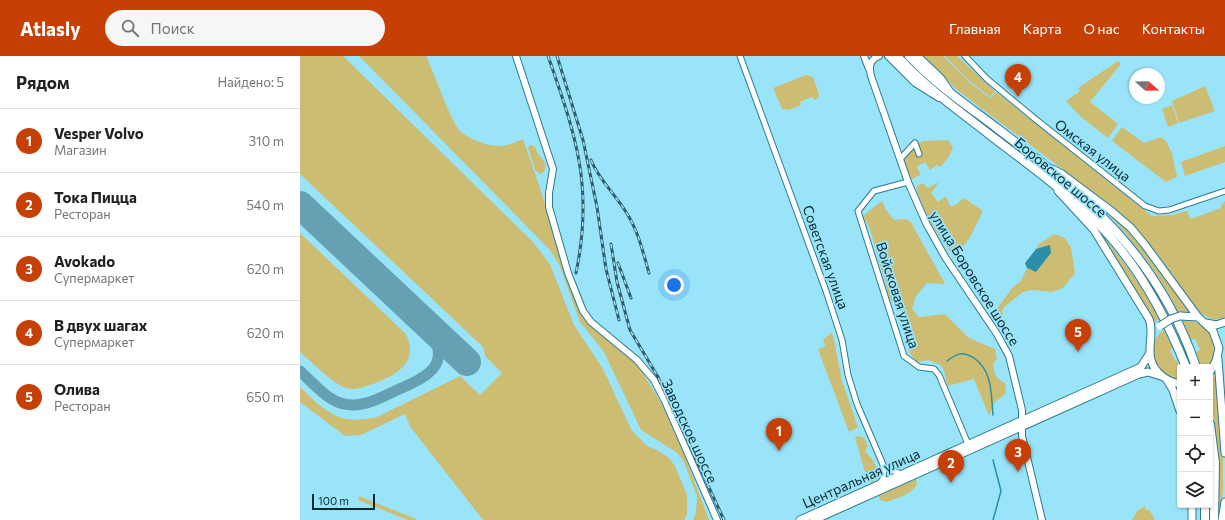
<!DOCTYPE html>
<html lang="ru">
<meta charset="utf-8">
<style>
:root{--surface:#fff;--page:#f6f6f6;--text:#202124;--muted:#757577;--line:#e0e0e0;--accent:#c63f05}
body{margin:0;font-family:Commissioner,sans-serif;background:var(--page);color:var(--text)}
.controls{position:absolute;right:12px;bottom:12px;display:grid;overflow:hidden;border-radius:4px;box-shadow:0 1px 3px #0004}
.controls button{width:36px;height:36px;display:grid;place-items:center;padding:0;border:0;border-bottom:1px solid var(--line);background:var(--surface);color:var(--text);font:20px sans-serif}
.compass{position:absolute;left:829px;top:12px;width:36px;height:36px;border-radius:50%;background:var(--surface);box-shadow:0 1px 3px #0004;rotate:110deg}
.scale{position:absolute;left:12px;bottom:10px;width:63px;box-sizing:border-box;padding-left:4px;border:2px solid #082931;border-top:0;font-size:11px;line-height:14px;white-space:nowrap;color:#082931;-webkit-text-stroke:3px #99e4f9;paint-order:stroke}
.you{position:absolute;left:374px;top:229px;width:14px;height:14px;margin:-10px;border:3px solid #fff;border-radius:50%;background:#1a73e8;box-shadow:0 0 0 6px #1a73e833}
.badge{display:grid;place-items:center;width:26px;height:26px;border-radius:50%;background:var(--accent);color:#fff;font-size:13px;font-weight:700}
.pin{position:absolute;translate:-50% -33px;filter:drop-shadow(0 1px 2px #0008)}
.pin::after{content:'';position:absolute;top:21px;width:14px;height:12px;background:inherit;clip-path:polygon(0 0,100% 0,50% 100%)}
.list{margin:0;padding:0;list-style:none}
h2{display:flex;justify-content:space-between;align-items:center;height:52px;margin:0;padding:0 16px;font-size:17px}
h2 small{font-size:13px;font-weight:400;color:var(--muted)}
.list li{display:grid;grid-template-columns:26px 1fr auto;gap:12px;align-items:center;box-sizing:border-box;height:64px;padding:0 16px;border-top:1px solid var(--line)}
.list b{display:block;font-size:15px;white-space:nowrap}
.list p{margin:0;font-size:13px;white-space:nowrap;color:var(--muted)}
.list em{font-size:13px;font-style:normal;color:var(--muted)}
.icon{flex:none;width:22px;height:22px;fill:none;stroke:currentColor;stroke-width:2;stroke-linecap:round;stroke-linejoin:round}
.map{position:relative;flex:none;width:925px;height:464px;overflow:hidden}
header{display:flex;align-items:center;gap:24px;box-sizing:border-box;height:56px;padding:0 20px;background:var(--accent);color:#fff}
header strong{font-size:19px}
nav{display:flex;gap:22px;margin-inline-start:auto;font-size:14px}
.search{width:280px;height:36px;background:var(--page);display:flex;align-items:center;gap:10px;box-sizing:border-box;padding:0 14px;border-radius:22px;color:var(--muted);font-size:15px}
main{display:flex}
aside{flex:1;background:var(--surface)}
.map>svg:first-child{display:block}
.green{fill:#ccbd73}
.water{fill:#2d8fa7}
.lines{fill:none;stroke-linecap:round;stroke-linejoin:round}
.stream{stroke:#2d8fa7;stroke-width:1.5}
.taxiway{stroke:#65a1b2;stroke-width:11}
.runway{stroke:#65a1b2;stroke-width:28}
.minor-casing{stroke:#2d7a8e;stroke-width:7}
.tertiary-casing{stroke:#2d7a8e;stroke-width:8}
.secondary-casing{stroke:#2d7a8e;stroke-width:9}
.primary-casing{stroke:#2d7a8e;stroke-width:10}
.minor{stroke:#fff;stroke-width:5}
.tertiary{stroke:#fff;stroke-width:6}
.secondary{stroke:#fff;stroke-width:7}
.primary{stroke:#fff;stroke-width:8}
.rail-casing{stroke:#315e6a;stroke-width:3}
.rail{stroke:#99e4f9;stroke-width:1.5;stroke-dasharray:4.5;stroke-linecap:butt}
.secondary-bridge-casing{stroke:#2d7a8e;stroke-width:9;stroke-linecap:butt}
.secondary-bridge{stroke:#fff;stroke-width:7}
.labels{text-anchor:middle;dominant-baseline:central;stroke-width:3.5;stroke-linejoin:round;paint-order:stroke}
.street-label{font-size:14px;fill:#082931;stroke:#99e4f9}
</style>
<header>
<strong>Atlasly</strong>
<div class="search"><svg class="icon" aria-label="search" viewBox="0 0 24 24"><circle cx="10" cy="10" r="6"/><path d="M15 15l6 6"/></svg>Поиск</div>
<nav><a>Главная</a><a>Карта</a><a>О нас</a><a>Контакты</a></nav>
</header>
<main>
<aside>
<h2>Рядом<small>Найдено: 5</small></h2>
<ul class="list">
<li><span class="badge">1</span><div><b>Vesper Volvo</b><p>Магазин</p></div><em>310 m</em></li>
<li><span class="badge">2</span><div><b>Тока Пицца</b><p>Ресторан</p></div><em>540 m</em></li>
<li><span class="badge">3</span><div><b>Avokado</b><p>Супермаркет</p></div><em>620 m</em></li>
<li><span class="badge">4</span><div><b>В двух шагах</b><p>Супермаркет</p></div><em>620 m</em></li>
<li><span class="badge">5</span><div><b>Олива</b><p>Ресторан</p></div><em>650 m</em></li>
</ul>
</aside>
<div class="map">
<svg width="925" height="464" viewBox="0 0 925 464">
<rect width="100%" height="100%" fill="#99e4f9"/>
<path class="green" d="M0,0H43L233,186L250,208L274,269L303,313L332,375L347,390L359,395L369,402L375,410L387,439V458L384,464H183L111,372L105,358L61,379L45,380L0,346V331C26,356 39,370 77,361L160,320L180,339L202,317L185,300L183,291L0,118Z
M59,0H126C133,14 152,69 161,76C171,84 189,91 202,90C209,89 216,86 223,83L239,129L266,216L283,259L337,308L359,343L376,376L409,464H393L396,456L397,440L383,404L376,396L341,374L304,296L280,266L259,208L250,194Z
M623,0H643L670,27L690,42L696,36L852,160L872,159L887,155L891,163L921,152V149L925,145V261L914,264L900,257L853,192L817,154L657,34Z
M645,0H657L695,35L690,41L667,23Z
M818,5L821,8L790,46L818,68L808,82L781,61L766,45L780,35L778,32Z
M506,19L513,21L519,38L518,42L515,44L512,41L500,46L501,49L489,54L482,53L473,32Z
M905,30L915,55L879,67L872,45Z
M872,49L878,67L868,71L862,53Z
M822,71L844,87L861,81L866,85L872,97L877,121L866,126L812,85Z
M648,84L653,92L648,102L640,111L637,109L630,114L625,106L616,111L621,118L611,124L602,102L622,85Z
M231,89L235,91L238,98L246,108L244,116L240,118L235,114L228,91Z
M925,90V106L885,120L881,106Z
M639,126L631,137L638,146L646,140L650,150H654L664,142L683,155L669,183L654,202C638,179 624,158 616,131L622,127L628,132Z
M582,145L586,154L594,164L606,163L611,166L645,228L627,227L616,240L612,253L619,261L645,258L669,282L695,293L697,303L693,308C694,318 696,323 705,327L706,337L695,346L689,360L674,323L647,330L645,318L641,309L628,304L617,306L609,296L600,252L590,244L570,173L563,160Z
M806,155C841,183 864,221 890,257H879C860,219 834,186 806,155Z
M0,177L106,278C119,307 97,319 73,328C63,331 56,335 46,332C35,329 9,304 0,296Z
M800,177C823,204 843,232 860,263L856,265V268Z
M754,178L765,182L771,192L775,217L763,232L752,236L732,234L723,236L705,250L702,254L703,260H699L697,253L712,232L721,225L727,212L736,216L750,189L736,193L739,188Z
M882,265C910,263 920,288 910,311H901L896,296L900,294L895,283L891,284Z
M864,274L873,292L870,294L875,305L877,304L880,312V324C857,323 843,287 864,274Z
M531,277L533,279L542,325L558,371L549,376L518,293L526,290L523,284Z
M915,319L923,402V436L919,462V408L915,368L910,344V324Z
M559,380L564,382L568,390L565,395L572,403L581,420L571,427L566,420L555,381Z
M616,423L617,427C614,438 597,442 586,446L580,444L579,440Z
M59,440L118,464H108L58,444Z
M845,450V453L850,455L855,464H832L838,454Z"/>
<path class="water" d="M750,189L751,197L736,216L727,212L725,207L736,193Z"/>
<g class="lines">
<path class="stream" d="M647,305C658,297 662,295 674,302C693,315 691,339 693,359
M693,464L701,435L693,404"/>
<path class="taxiway" d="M0,315C12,326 28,345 44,348C62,352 77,343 93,336C126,321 154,311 129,271"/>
<path class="runway" d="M0,149L167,306"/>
<g class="minor-casing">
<path id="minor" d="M440,0L526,235L542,284L548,319L557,348L584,411L583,423L579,428
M665,0L687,23L734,62L845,150L859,155L869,154L925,135
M600,103L615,87L619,98
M608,126L574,135L558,155L604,300L619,311L634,313L639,319L668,388
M584,411L601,418"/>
</g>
<g class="tertiary-casing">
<path id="tertiary" d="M216,0L253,113L249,137V151L268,217L283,255L291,266L337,304L354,324L365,345L417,464
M564,0L569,13
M579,0C569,4 569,11 571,20L608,126L626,167L645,201L697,278L709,300L722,354V380L742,464
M588,0L615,27L639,42
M618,0L641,22L652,38"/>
</g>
<g class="secondary-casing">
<path id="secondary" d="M752,113L762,118L810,154L831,172L845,189L898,261L913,275L919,292L916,305L910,316
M758,135L794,174L849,263C853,273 850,283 850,294C849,312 863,325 880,328
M880,260L898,261
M906,267L916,269L925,266
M918,303L925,397
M867,324L873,334L880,355
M892,449V464
M500,464L841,311L850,297
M514,464L839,318L848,316L861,320
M922,464L925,446"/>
</g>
<g class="primary-casing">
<path id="primary" d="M597,0C624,30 658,54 690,79C724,105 760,131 791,161C835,202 864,256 886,311
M609,0C635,28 668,50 698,73C787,140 859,201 896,311
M910,368L915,407L914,464
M905,464V449"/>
</g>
<use href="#minor" class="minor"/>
<use href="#tertiary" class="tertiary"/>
<use href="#secondary" class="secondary"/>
<use href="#primary" class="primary"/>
<g class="rail-casing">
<path id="rail" d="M248,0C276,80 294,131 276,217
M257,0L283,84L297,151L306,213L319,264
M291,104C299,124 315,138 326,156C338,174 343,196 349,217
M311,188L317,226L330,274L358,321L424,464
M318,207L331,242"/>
</g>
<use href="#rail" class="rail"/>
<g class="secondary-bridge-casing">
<path id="secondary-bridge" d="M860,270L871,263L880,260"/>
</g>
<use href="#secondary-bridge" class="secondary-bridge"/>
</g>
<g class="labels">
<g class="street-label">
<text transform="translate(793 94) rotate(38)">Омская улица</text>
<text transform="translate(761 121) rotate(40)">Боровское шоссе</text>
<text transform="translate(526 201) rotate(70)">Советская улица</text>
<text transform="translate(675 222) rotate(58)">улица Боровское шоссе</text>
<text transform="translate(598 239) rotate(72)">Войсковая улица</text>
<text transform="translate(390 375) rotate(65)">Заводское шоссе</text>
<text transform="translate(561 422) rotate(-24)">Центральная улица</text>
</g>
</g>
</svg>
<div class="controls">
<button>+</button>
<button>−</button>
<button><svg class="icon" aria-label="locate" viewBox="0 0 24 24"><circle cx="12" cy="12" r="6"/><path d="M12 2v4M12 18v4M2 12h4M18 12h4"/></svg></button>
<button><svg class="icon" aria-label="layers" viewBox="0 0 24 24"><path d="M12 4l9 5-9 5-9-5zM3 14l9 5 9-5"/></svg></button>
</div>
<svg class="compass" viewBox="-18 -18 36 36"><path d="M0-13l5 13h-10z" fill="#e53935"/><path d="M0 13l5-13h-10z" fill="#757577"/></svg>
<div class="scale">100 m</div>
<div class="you"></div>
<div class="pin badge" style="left:479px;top:395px">1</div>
<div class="pin badge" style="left:651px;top:427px">2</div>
<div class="pin badge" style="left:718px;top:416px">3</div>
<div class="pin badge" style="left:718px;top:41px">4</div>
<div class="pin badge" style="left:778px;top:296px">5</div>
</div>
</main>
